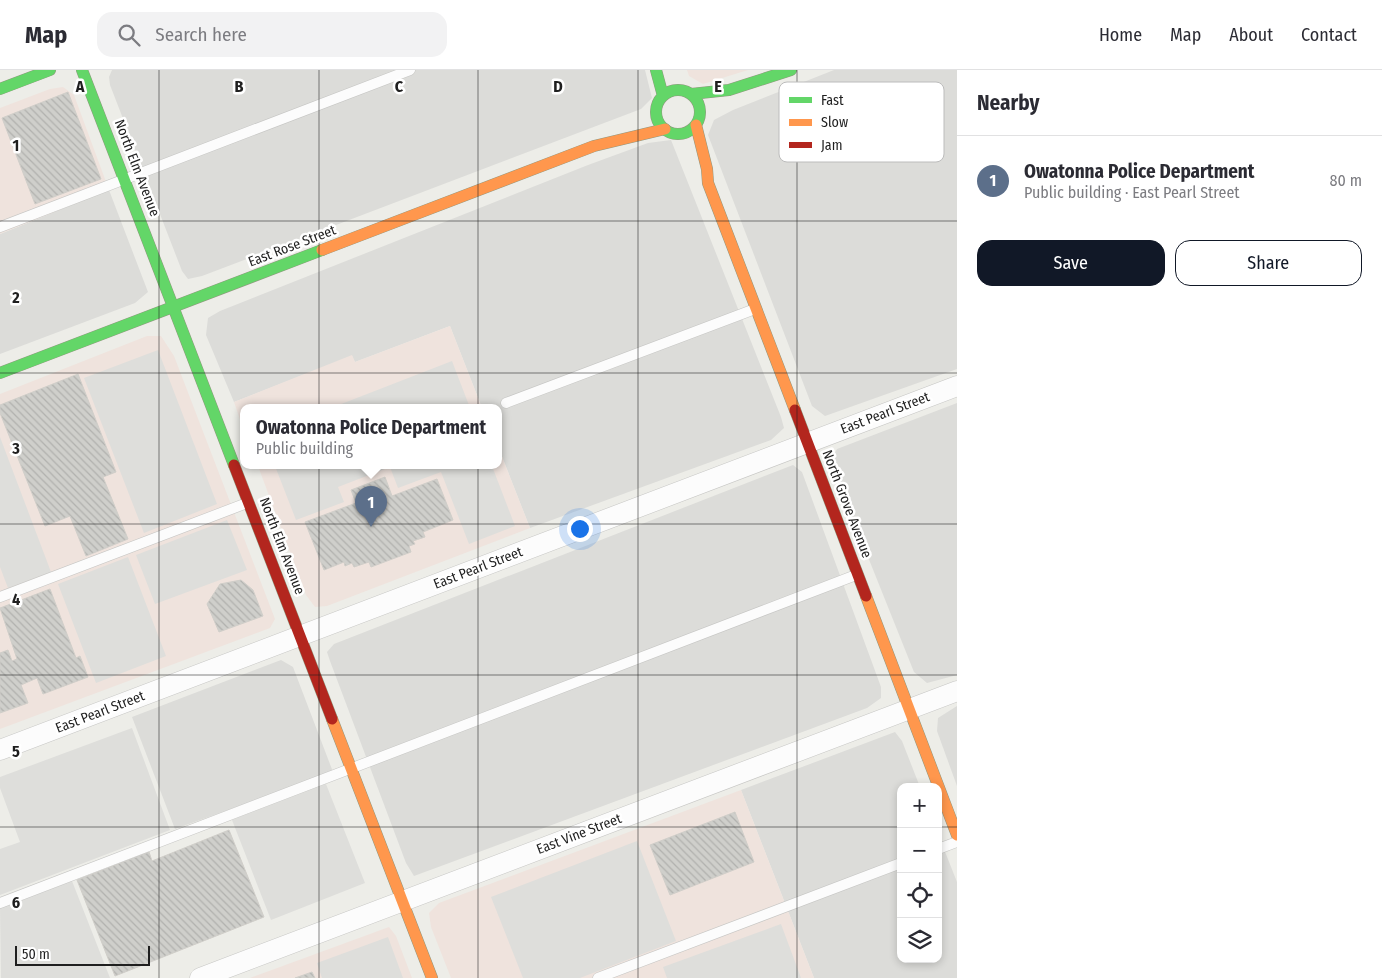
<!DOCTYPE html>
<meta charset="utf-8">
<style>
:root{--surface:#fff;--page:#f2f2f3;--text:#2b2b33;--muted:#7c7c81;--line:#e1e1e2;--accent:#111827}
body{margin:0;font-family:"Fira Sans Condensed",sans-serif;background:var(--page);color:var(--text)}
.controls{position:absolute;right:15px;bottom:15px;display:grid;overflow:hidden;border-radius:10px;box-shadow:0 2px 8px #0003}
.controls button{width:45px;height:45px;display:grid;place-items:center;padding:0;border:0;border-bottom:1px solid var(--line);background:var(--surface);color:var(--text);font:25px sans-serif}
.scale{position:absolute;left:15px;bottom:12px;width:135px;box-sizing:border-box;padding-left:5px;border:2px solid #1f1f1f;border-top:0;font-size:14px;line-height:18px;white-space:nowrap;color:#1f1f1f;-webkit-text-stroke:4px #fff;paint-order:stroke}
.you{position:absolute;left:579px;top:458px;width:18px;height:18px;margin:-12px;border:4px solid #fff;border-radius:50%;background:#1a73e8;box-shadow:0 0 0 8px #1a73e833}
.badge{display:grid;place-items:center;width:32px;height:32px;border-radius:50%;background:var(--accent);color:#fff;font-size:16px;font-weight:700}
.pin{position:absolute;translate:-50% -41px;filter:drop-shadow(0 1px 2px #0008)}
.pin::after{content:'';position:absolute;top:26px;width:18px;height:15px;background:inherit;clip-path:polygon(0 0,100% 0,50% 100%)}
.popup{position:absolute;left:240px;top:334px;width:262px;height:65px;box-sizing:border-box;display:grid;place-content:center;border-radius:10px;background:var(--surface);filter:drop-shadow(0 1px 4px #0005);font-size:16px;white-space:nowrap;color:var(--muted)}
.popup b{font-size:19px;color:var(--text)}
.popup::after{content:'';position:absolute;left:50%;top:100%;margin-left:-10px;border:10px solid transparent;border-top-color:var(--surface)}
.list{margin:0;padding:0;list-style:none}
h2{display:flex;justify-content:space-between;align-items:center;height:65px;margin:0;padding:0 20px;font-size:21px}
h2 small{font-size:16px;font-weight:400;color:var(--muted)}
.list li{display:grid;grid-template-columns:32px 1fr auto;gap:15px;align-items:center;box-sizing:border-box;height:90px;padding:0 20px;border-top:1px solid var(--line)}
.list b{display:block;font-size:19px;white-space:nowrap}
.list p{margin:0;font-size:16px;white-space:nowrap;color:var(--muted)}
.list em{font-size:16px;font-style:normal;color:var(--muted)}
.actions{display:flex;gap:10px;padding:15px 20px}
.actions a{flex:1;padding:11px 0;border:1px solid var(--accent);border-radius:15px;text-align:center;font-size:18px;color:var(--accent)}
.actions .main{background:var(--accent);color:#fff}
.icon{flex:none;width:28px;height:28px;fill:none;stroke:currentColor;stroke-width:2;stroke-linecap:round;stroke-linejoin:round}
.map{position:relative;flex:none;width:957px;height:908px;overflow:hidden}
header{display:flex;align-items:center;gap:30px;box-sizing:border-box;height:70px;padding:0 25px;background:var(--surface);border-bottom:1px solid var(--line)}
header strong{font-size:24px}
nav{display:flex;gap:28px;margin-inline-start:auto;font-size:18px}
.search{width:350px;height:45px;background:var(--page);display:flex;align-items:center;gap:12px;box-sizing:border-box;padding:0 18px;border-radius:15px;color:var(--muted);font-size:19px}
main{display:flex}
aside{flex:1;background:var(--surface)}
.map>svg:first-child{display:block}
.residential{fill:#dcdcd9}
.commercial{fill:#efe3dd}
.parking{fill:#dededb}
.building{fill:url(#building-back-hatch);stroke:#d0cec9}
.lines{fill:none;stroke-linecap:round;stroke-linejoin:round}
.lane-casing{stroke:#c6c6c4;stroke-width:11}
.street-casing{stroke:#c6c6c4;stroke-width:21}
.fast-casing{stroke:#91987f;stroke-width:12}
.slow-casing{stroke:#91987f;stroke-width:12}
.jam-casing{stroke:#91987f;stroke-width:12}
.lane{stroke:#fcfcfc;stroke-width:10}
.street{stroke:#fcfcfc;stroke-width:20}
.fast{stroke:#63d668;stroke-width:11}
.slow{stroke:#ff974d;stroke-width:11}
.jam{stroke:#b3261e;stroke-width:11}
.grid{fill:none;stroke:#1f1f1f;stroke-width:1;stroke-opacity:0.55}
.labels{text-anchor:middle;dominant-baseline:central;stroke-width:5;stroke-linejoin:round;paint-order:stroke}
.street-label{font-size:14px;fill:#1f1f1f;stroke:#fff}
.key{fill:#fff;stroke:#bcbcbc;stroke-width:1}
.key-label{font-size:14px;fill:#1f1f1f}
.grid-label{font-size:16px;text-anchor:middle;font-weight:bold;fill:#1f1f1f;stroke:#fff;stroke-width:5;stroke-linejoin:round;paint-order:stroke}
</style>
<header>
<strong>Map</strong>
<div class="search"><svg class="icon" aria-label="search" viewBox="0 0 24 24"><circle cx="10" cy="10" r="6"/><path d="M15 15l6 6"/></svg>Search here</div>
<nav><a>Home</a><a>Map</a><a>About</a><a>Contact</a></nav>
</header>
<main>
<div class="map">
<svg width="957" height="908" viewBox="0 0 957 908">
<defs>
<pattern id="building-back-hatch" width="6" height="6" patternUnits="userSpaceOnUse" patternTransform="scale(1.25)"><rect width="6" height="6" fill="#cfcfcb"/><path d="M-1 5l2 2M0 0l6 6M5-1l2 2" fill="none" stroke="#b1b1ae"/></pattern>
</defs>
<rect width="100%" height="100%" fill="#edede8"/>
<path class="residential" d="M112,0H645L652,28L641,39L202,206L188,209L182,201L110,15L109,7Z
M834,0H957V299L825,346L812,336L708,65L714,50L733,40Z
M671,70L781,347L784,358L771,370L530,458L499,379L498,338H482L450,256L355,292L352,286L234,332L206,265L208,248L220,241L588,95L648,73Z
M109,120L148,222L135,233L0,284V164Z
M957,333V605L927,613L914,602L830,392L837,379Z
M793,395L802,402L881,617V628L867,638L414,806L406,793L330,591L327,582L334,574Z
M281,590L293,597L333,702L175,759L132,647Z
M957,636V716L937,661L938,648Z
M895,662L902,671L920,717H901V889H938V764L957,812V908H814L741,720Z"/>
<path class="commercial" d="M687,0H748L703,14L689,6Z
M63,17L74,25L109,120L0,164V38L50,19Z
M450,256L482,338H244L243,358L234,332L352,285L355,292Z
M147,266H161L174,286L275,549L270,558L0,659V324Z
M499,379L530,458L327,536L315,537L306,525L258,396H498Z
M741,720L814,908H451L431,857L429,843L439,833Z
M389,857L396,866L412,908H250Z"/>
<path class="parking" d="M158,280L217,434L144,463L84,308Z
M452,291L470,338H331Z
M0,367L51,502L8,518L0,497Z
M275,396H492L515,456L469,474L441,402L398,418L390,397L338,417L344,432L296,450Z
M227,450L247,500L155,534L136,485Z
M128,487L166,586L96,613L58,514Z
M132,658L170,760L0,825V779L20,772L0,718V707Z
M326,714L365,813L271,850L232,750Z
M637,771L676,871L580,908H523L491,827Z
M72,811L110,908H1L0,838Z
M781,854L801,908H667L663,897Z
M388,867L403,908H322L317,893Z"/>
<path class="building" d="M68,22L101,109L35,134L2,48Z
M78,304L116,402L103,407L128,469L86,486L70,446L45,456L0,343V335Z
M385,407L392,426L437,409L453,450L423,462L425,467L413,471L415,474L409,476L411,482L371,497L369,492L354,497L352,493L345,496L344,492L324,500L305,452L356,433L351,420Z
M241,510L253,520L263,546L219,562L207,534L220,514Z
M50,519L76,588L80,586L88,607L43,624L37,608L21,615L28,633L0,643V583L8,580L12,591L17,589L0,538Z
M735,742L754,792L670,825L650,775Z
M229,760L264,847L115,906L77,810L149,782L152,791Z
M312,902L315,908H295Z"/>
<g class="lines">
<g class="lane-casing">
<path id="lane" d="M0,157L410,0
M506,333L755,239
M0,527L247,433
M938,779L957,772
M0,833L856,505
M598,908L901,793"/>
</g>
<g class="street-casing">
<path id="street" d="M0,680L957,316
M200,908L957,621"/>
</g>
<g class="fast-casing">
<path id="fast" d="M82,0L234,395
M656,0L663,26
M0,19L50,0
M656 42a22 22 0 1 1 44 0a22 22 0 1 1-44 0Z
M691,24L729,20L791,0
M0,303L322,180"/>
</g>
<g class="slow-casing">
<path id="slow" d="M696,55L707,99L708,113L795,340
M322,180L594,76L665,59
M866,526L957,765
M332,649L432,908"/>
</g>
<g class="jam-casing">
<path id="jam" d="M795,340L866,526
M234,395L332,649"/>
</g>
<use href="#lane" class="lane"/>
<use href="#street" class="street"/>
<use href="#fast" class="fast"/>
<use href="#slow" class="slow"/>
<use href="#jam" class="jam"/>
</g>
<path class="grid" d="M159,0V908M319,0V908M478,0V908M638,0V908M797,0V908M0,151H957M0,303H957M0,454H957M0,605H957M0,757H901M938,757H957"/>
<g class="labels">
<g class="street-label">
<text transform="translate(137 98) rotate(69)">North Elm Avenue</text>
<text transform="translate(292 176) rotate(-21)">East Rose Street</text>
<text transform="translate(885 343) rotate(-21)">East Pearl Street</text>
<text transform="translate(847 434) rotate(69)">North Grove Avenue</text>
<text transform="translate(282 476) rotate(69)">North Elm Avenue</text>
<text transform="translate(478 498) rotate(-21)">East Pearl Street</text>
<text transform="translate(100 642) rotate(-21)">East Pearl Street</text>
<text transform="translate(579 764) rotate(-21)">East Vine Street</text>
</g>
</g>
<rect x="779" y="12" width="165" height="80" rx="8" class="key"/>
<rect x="789" y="27" width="23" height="6" fill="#63d668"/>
<rect x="789" y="49" width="23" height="7" fill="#ff974d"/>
<rect x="789" y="72" width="23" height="6" fill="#b3261e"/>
<g class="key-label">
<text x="821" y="35">Fast</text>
<text x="821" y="57">Slow</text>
<text x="821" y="80">Jam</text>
</g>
<g class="grid-label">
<text x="80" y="22">A</text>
<text x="239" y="22">B</text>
<text x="399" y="22">C</text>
<text x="558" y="22">D</text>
<text x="718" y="22">E</text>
<text x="16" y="81">1</text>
<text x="16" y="233">2</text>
<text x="16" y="384">3</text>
<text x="16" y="535">4</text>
<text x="16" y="687">5</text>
<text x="16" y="838">6</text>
</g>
</svg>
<div class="controls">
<button>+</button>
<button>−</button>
<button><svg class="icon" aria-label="locate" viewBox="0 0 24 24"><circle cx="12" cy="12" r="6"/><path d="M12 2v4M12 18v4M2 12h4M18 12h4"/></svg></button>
<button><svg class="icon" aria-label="layers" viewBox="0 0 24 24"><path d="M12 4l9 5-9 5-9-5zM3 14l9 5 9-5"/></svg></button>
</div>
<div class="scale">50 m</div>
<div class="you"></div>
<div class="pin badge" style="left:371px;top:457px;background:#5c6f8a">1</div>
<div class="popup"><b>Owatonna Police Department</b>Public building</div>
</div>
<aside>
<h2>Nearby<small></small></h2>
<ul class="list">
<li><span class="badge" style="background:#5c6f8a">1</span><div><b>Owatonna Police Department</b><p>Public building · East Pearl Street</p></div><em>80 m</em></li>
</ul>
<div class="actions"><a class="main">Save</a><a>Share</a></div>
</aside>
</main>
